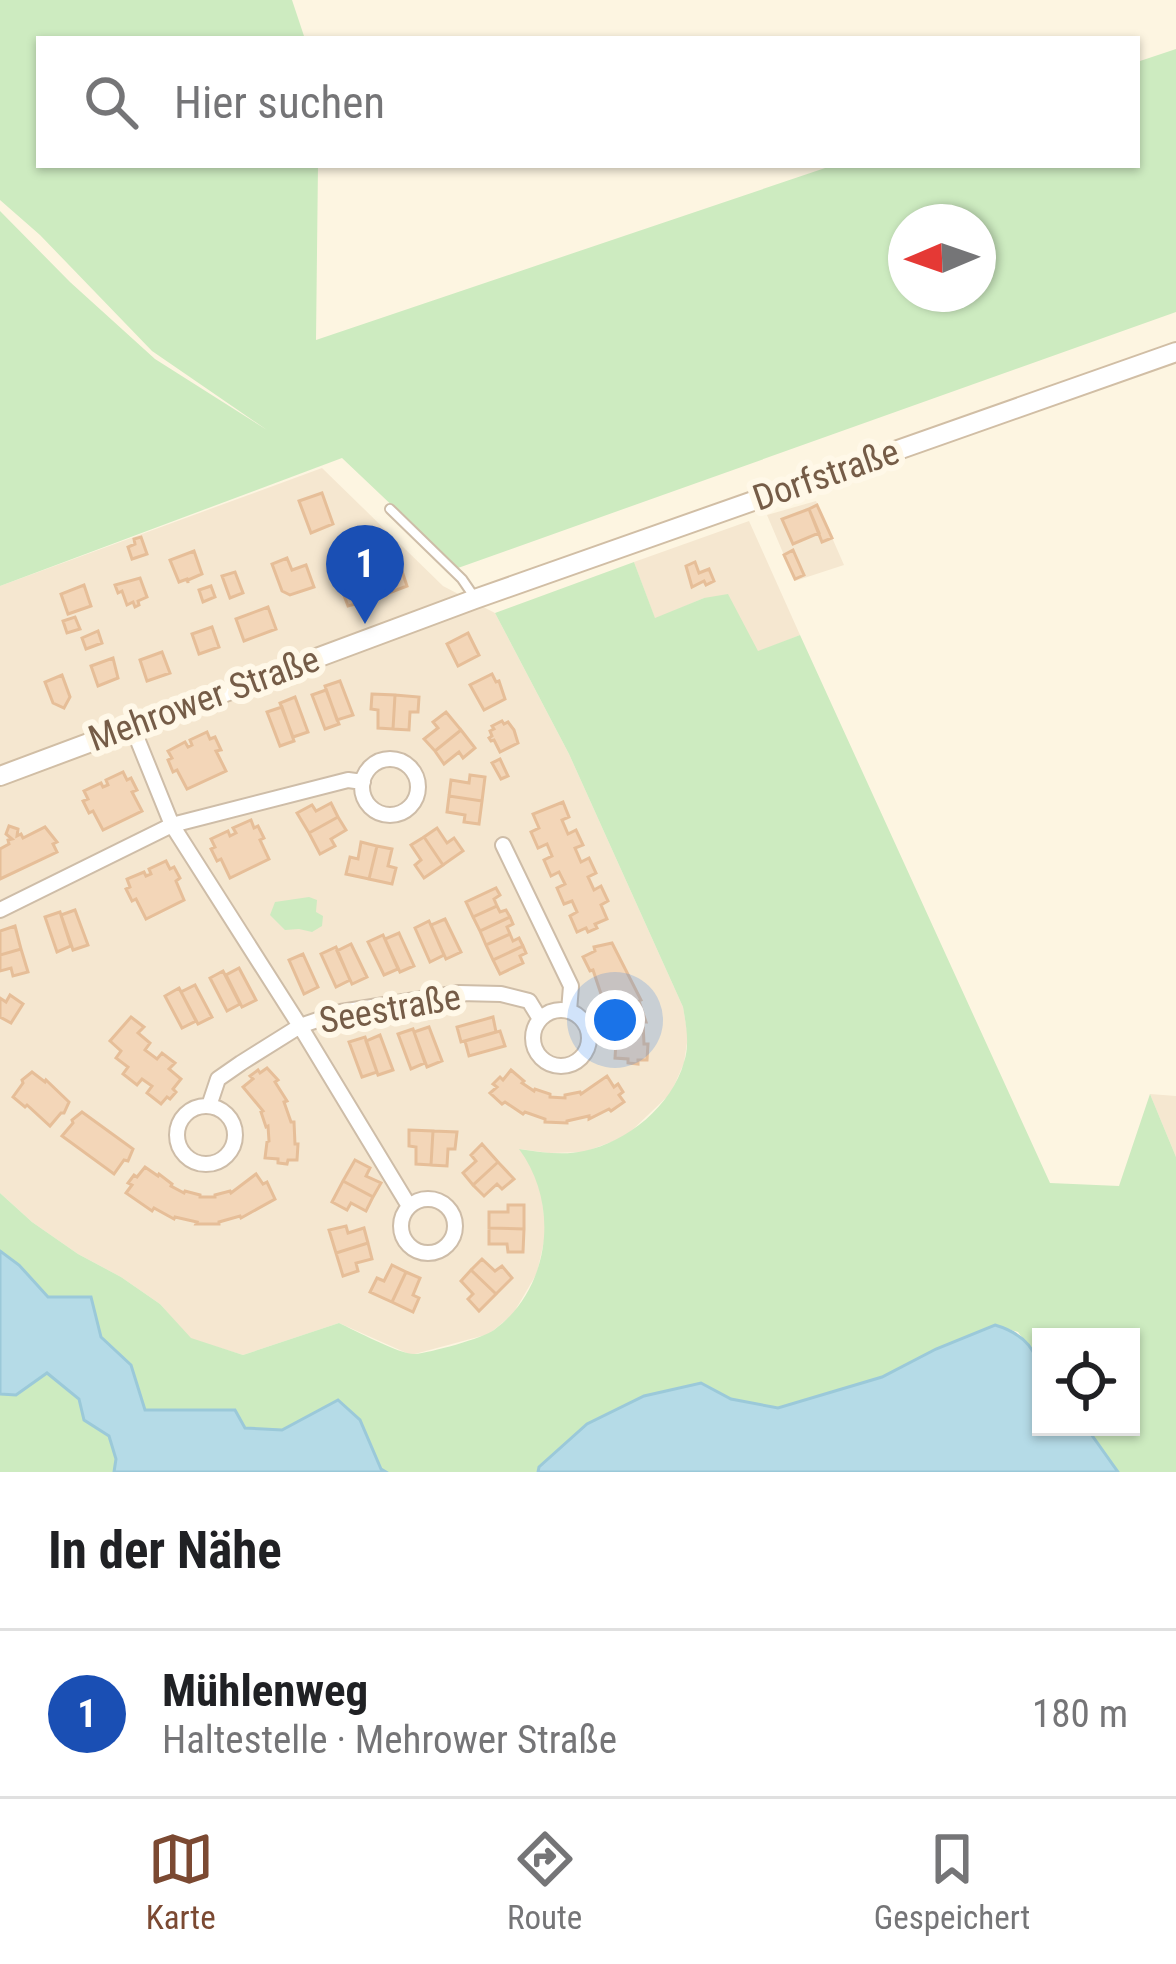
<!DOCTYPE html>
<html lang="de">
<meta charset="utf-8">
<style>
:root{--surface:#fff;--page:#f2f2f2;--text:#202124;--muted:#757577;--line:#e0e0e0;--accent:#7b4932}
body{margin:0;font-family:"Roboto Condensed",sans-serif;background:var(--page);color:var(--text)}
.controls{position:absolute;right:36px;bottom:36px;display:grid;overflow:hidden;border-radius:0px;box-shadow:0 3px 9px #0004}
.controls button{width:108px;height:108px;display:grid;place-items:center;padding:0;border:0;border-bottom:3px solid var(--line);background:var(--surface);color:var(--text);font:60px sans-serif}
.compass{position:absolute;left:888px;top:204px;width:108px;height:108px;border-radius:50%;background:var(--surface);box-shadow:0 3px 9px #0004;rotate:268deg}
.you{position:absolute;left:615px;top:1020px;width:42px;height:42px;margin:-30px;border:9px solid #fff;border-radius:50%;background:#1a73e8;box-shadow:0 0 0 18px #1a73e833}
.badge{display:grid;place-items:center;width:78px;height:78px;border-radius:50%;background:var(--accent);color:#fff;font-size:39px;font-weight:700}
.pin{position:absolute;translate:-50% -99px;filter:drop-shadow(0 3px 6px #0008)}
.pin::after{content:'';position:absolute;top:63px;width:42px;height:36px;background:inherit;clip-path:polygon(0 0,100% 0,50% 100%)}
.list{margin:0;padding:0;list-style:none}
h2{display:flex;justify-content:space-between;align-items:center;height:156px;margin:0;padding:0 48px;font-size:51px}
h2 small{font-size:39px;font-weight:400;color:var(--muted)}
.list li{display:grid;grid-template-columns:78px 1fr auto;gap:36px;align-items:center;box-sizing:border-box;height:168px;padding:0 48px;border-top:3px solid var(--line)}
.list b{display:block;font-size:45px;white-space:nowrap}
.list p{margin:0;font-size:39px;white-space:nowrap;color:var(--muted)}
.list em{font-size:39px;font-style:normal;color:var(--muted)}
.icon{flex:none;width:66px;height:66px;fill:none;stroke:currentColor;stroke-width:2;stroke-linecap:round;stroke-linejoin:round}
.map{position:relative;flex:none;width:1176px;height:1472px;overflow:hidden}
.search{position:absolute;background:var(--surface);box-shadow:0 3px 9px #0004;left:36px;right:36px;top:36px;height:132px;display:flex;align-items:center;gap:30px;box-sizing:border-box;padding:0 42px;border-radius:0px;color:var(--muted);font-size:45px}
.sheet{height:324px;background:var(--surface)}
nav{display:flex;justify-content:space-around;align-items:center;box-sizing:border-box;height:168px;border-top:3px solid var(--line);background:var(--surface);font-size:33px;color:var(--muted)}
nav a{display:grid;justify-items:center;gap:6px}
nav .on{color:var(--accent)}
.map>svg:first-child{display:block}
.residential{fill:#f5e7d0}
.green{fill:#cdebc0;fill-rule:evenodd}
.water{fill:#b5dbe7;stroke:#9bc9d9;stroke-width:3}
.building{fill:#f3d6b8;stroke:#e6be98;stroke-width:3}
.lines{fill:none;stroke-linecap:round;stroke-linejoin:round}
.service-casing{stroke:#cebda8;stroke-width:12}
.minor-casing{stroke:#cebda8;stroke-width:18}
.secondary-casing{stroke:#d1bea5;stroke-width:22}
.service{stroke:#fff;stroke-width:8}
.minor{stroke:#fff;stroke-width:14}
.secondary{stroke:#fff;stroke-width:18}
.labels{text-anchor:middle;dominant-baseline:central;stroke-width:12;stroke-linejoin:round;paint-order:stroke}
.street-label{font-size:36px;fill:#755c47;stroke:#fff8e8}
</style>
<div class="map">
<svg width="1176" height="1472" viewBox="0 0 1176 1472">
<rect width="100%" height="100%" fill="#fdf5e1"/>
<path class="residential" d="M322,468L443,586L495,613L569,754L683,1007L688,1036L684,1063L671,1093L625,1137L584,1152L549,1153L520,1149L530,1164L541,1191L546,1232L537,1273L513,1314L489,1334L411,1355L339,1323L243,1355L191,1339L160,1304L121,1277L78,1254L32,1222L0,1193V586Z
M816,501L844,565L795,581L767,515Z
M749,521L800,635L758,652L704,598L655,619L634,562Z
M1150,1094L1176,1096V1157Z"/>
<path class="green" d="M0,0H292L305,39H39V165H318L316,340L834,165H1137V62L1176,49V312L458,568L342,458L0,586V211L70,282L155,359L267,430L152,351L40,235L0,200ZM906,222H978V294H906Z
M634,562L655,618L704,598L728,594L758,651L800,635L1050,1183L1119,1186L1150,1094L1176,1157V1472H1118L1086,1427H1131V1337H1041V1363L1018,1332L995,1325L937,1349L882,1377L778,1408L731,1399L701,1383L539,1467L538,1472H386L381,1469L360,1420L338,1401L282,1430L245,1428L185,1412L145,1410L131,1365L101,1338L91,1298L48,1297L19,1265L0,1251V1193L32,1222L78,1254L121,1277L160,1304L191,1338L243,1355L339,1323C354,1330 401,1355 415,1354C429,1353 484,1338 494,1330C551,1288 560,1204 519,1149C540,1152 563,1156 584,1151C627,1142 672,1106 684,1062C690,1044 686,1025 683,1007L569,754L495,613Z
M309,897L317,900L316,912L323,916L322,926L312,932L299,929L285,930L270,915L275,902Z
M47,1373L79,1399L84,1420L109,1436L116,1459L114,1472H0V1394L16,1395Z"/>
<path class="water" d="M0,1251L19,1265L48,1297H91L101,1337L131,1365L145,1410H235L245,1428L282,1430L338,1400L360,1420L381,1469L386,1472H114L116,1459L109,1436L84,1420L79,1399L47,1373L16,1395L0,1394Z
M995,1325C1049,1341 1041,1380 1041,1427H1086L1118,1472H538L539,1467L587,1424L644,1396L701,1383L731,1399L778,1408L882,1377L936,1349Z"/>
<path class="building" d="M322,493L333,524L311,533L299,501Z
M817,505L832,538L822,542L809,509Z
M809,509L819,533L793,544L782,519Z
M141,537L147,554L132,559L128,547L135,544L134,539Z
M793,550L804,575L795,579L784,555Z
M194,551L202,574L188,580V583L187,579L179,582L170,560Z
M287,558L292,570L306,565L314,587L290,595L282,591L272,564Z
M695,562L699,573L709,569L714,581L706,585L704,581L692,587L686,566Z
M401,568L407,586L386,594L378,576Z
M235,572L243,593L230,598L222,576Z
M140,578L147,597L138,601L139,605L135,607L133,602L127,605L122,591L118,593L115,585Z
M359,578L367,601L348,606L340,585Z
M84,585L91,606L68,614L61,594Z
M211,586L215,597L203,602L199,590Z
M268,607L276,629L244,641L236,619Z
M75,617L80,629L67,633L63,621Z
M212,627L219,647L199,654L192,634Z
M98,631L102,643L86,649L82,638Z
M468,633L479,655L458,666L447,644Z
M162,652L170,673L147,681L140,660Z
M113,658L118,678L98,686L91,666Z
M492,674L496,682L499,681L505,699L484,710L470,685Z
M62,675L70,697L64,708L53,703L45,682Z
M340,681L353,715L337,720L325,686Z
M326,690L339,724L325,729L312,695Z
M372,694L395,695L393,729L378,728V710L371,709Z
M395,695L419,697L418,712H410L409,730L393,729Z
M295,697L308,732L293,737L280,703Z
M282,707L294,741L280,746L267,712Z
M446,712L461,730L435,751L424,739L438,728L433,722Z
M502,721L504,724L508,722L514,730L518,743L500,752L494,740L491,741L489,738L492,736L490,731L494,729L492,726Z
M461,730L475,748L463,758L459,752L444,764L435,751Z
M207,732L210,739L215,737L221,750L216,751L226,771L187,789L177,770L173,772L168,760L172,758L168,751L185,742L188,747L192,745L190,740Z
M500,759L508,776L501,779L492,763Z
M123,772L127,780L131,778L137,790L132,792L142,811L103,830L93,811L89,813L83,801L88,799L84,791L101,783L103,787L108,785L106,780Z
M470,775L485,777L482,801L449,796L451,780L469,783Z
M449,796L482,801L479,824L464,822L465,815L447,812Z
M563,802L569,817L562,820L568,834L576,830L583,845L575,848L581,862L589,858L596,873L588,877L594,890L601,886L608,901L601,905L607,919L595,924L597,928L588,932L586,928L577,932L570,916L577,912L572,901L564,904L557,888L565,884L559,872L551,876L544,860L552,856L547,844L538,848L531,832L539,828L533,814Z
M331,803L338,817L309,833L297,813L312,805L316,811Z
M338,817L346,830L331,839L335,846L320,854L309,833Z
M251,820L254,828L258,826L264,838L260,840L269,859L230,878L221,859L217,861L211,849L215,847L211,839L228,831L230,836L236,833L233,828Z
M9,826L18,829L17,836L21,834L23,838L45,827L57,842L53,844L57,852L0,879V849L9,844L8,840L12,839L6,834Z
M437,828L447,843L454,838L463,851L443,865L424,837Z
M424,837L443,865L424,878L415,865L421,860L411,845Z
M361,842L377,846L369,879L346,874L350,857L358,859Z
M377,846L392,849L388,866L396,868L392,884L369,879Z
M166,861L170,869L174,867L180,878L176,881L184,900L146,919L136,899L132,901L126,889L130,887L127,879L144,872L146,876L151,874L149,869Z
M496,888L500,895L494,899L497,906L473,917L466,902Z
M497,906L500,912L506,910L510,917L480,931L473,917Z
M75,910L88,945L73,950L61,915Z
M60,912L71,946L57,952L45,917Z
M510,917L513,924L507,927L510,934L486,945L480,931Z
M445,919L461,952L446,959L431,925Z
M429,921L444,955L430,962L415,928Z
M15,926L21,949L0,955V931Z
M399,933L414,966L400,972L385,939Z
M510,934L513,941L519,938L523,946L493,960L486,945Z
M383,935L398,969L384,975L368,942Z
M612,943L641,1000L639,1001L646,1022H643L644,1044H648L647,1060H638V1064L628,1063V1059L615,1058L616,1042H619L618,1027L620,1026L615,1012L612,1014L606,999L603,1000L593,970L590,971L583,957L595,951L594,947Z
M351,944L367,977L352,984L337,951Z
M523,946L526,953L520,956L523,963L500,974L493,960Z
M336,947L350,980L336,987L321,954Z
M21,949L28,972L13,976L11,968L0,971V955Z
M303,954L318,987L304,994L289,960Z
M239,968L256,1000L242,1007L226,975Z
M223,971L240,1004L227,1011L210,978Z
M195,985L212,1017L198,1024L181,992Z
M179,988L196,1021L182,1028L165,996Z
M10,995L23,1004L11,1023L0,1017V998L6,1002Z
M131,1017L144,1027L138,1033L150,1043L145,1050L157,1059L162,1053L175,1063L169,1069L181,1079L173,1089L176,1092L170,1099L167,1097L161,1104L147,1093L152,1086L142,1079L137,1085L123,1074L128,1067L116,1058L121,1051L110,1041Z
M493,1017L496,1032L461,1042L457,1027Z
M429,1027L442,1061L427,1067L414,1032Z
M413,1029L425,1063L411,1069L398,1034Z
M500,1031L505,1046L469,1056L465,1041Z
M380,1035L393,1070L378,1075L366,1041Z
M365,1037L377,1072L362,1077L349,1042Z
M267,1068L278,1080L275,1082L287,1101L284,1102L291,1122H294L295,1144H298L297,1160H288L287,1164L278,1163V1159L265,1158L267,1142L269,1141L268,1126L266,1127L261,1112L263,1111L243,1087L253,1079L250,1076L258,1070L260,1073Z
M511,1070L524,1081L522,1083L534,1091L535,1089L550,1094V1097L565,1098V1095L580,1092L581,1094L607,1076L614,1087L618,1084L623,1092L619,1095L624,1102L611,1111L609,1109L589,1119V1116L567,1121V1123L545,1122V1119L525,1112L523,1114L505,1102L502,1104L490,1093L497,1087L493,1084L500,1077L503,1080Z
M32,1072L45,1082L46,1080L69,1102L64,1113H61L50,1126L27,1105L25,1107L13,1097L23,1083L22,1080Z
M82,1112L133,1149L128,1161L124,1160L114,1174L62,1136L73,1123L72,1120Z
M409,1130L433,1131L431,1165L416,1164V1147L409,1146Z
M433,1131L457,1132L455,1149H448L447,1166L431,1165Z
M482,1144L498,1162L473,1185L463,1173L476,1161L471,1155Z
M355,1160L370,1168L366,1176L381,1183L373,1197L343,1181Z
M498,1162L514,1179L502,1189L497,1184L484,1196L473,1185Z
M145,1167L158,1176L159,1174L172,1184L171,1186L184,1193L185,1191L200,1195V1197H215V1195L230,1191L231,1193L256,1174L263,1184L267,1182L275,1199L241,1218L240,1216L219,1222V1224H196L197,1222L175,1217L174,1219L154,1208L152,1211L126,1193L132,1185L128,1183L134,1175L137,1177Z
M343,1181L373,1197L366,1211L351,1203L347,1210L332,1202Z
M508,1205H524V1229L489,1228V1212H508Z
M346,1226L348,1233L364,1228L368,1243L336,1253L329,1230Z
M489,1228L524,1229L523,1252H508L507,1244H489Z
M368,1243L372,1259L356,1263L358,1271L343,1276L336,1253Z
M482,1259L495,1271L502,1266L512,1278L496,1294L471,1270Z
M392,1265L406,1272L392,1302L370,1292L377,1278L384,1281Z
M471,1270L496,1294L479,1311L468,1299L473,1294L461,1281Z
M406,1272L420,1278L413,1295L419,1298L413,1312L392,1302Z"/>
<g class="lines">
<g class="service-casing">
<path id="service" d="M390,509L462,579L475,598"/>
</g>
<g class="minor-casing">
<path id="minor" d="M132,726L172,825L300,1026L409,1206
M362 787a28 28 0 1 1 56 0a28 28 0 1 1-56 0Z
M503,845L571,986L569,1011
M0,910L172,825L348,780L363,782
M533 1038a28 28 0 1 1 56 0a28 28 0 1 1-56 0Z
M177 1135a29 29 0 1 1 58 0a29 29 0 1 1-58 0Z
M209,1106L218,1079L241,1063L300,1026L341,1012L459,993L501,994L529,1001L540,1019
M401 1226a27 27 0 1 1 54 0a27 27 0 1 1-54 0Z"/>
</g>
<g class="secondary-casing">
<path id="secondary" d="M0,776L475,599L1176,352"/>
</g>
<use href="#service" class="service"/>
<use href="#minor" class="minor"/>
<use href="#secondary" class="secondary"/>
</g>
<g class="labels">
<g class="street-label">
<text transform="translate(826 475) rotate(-19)">Dorfstraße</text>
<text transform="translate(204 699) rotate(-20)">Mehrower Straße</text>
<text transform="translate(390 1009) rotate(-10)">Seestraße</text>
</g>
</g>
</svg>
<div class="controls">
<button><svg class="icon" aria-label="locate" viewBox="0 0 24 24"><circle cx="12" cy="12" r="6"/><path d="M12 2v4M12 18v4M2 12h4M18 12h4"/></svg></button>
</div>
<svg class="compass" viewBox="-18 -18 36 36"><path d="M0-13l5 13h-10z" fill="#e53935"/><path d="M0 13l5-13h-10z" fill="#757577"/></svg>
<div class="you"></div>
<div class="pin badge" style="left:365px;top:624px;background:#1a4fb4">1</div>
<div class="search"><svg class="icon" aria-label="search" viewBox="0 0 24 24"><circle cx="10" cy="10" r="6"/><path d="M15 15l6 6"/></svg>Hier suchen</div>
</div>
<section class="sheet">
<h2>In der Nähe<small></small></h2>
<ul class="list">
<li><span class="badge" style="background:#1a4fb4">1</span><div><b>Mühlenweg</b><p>Haltestelle · Mehrower Straße</p></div><em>180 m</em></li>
</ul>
</section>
<nav>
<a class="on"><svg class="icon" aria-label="map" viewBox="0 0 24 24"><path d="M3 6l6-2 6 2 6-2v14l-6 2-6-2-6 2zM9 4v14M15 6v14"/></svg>Karte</a>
<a><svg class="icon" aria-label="directions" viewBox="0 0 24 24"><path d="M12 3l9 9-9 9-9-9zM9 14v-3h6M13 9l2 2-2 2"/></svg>Route</a>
<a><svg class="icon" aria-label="saved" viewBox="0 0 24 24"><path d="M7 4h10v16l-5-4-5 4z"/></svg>Gespeichert</a>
</nav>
